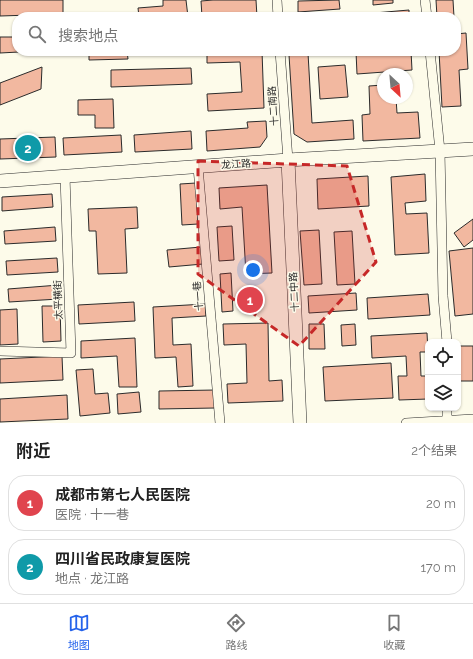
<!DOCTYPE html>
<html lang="zh">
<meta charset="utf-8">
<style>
:root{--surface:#fff;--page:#f6f6f6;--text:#222;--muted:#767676;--line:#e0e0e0;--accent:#2563eb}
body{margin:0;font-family:Raleway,"Noto Sans SC",sans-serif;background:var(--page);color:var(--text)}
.controls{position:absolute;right:12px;bottom:12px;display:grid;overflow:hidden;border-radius:8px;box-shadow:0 1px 3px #0004}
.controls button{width:36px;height:36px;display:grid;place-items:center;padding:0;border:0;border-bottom:1px solid var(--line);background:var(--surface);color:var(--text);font:20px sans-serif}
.compass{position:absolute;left:377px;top:68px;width:36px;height:36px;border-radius:50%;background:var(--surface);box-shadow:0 1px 3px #0004;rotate:154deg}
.you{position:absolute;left:253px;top:270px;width:14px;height:14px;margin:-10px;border:3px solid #fff;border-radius:50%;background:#1a73e8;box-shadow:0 0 0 6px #1a73e833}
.badge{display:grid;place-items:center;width:26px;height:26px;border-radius:50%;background:var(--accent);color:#fff;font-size:13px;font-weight:700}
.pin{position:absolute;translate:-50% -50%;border:2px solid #fff;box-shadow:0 1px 4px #0006}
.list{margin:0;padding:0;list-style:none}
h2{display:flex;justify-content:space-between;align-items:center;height:52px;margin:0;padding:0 16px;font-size:17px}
h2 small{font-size:13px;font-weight:400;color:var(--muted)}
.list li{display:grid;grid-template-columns:26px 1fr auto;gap:12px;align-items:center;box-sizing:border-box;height:56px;margin:0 8px 8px;padding:0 8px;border:1px solid var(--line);border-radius:16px}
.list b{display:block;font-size:15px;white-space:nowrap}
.list p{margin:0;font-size:13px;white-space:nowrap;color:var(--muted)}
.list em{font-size:13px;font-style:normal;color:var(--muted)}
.icon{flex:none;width:22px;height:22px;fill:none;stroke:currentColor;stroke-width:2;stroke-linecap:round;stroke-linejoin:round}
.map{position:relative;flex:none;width:473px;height:423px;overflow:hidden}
.search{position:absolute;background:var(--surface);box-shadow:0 1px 3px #0004;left:12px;right:12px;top:12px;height:44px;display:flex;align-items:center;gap:10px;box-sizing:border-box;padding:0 14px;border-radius:16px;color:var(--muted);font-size:15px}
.sheet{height:180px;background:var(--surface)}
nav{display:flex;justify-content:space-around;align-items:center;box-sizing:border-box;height:56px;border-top:1px solid var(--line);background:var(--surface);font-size:11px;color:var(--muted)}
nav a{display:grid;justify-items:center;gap:2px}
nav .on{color:var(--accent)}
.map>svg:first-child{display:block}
.building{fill:#f2b8a0;stroke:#2b2b2b}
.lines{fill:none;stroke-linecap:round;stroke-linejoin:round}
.street-casing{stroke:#2b2b2b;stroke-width:10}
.secondary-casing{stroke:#2b2b2b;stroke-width:14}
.street{stroke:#fdfbea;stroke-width:9}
.secondary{stroke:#fdfbea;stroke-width:13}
.marked{fill:#c62828;fill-opacity:0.2;stroke:#c62828;stroke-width:3;stroke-dasharray:8 5;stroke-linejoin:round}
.labels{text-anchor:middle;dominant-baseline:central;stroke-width:3;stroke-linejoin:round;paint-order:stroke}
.street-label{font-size:10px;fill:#2b2b2b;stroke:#fdfbea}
</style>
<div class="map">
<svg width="473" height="423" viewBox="0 0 473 423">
<rect width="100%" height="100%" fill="#fdfbea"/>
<path class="building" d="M0,0H63V14L0,16Z
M163,0H186L188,17H139L138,8L163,6Z
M213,0H256L257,17H202L201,1Z
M339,0L340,9L298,12V1Z
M373,0H393V3L373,5Z
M436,0H453L454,17H437Z
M409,10V17H351V15Z
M466,33L468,69L459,70L461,106L442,107L439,51H456V34Z
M0,37H17V51H38L0,53Z
M68,51H127L128,59L89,60V53L68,54Z
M207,51H262L264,108L208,111L207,94L242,92L240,62L207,63Z
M364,51H411L412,70L357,74L356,52Z
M308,53L312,123L353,120L354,139L307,142L294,134L289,55Z
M345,65L348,97L320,99L318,67Z
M42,67L41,89L0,105V83Z
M191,68L192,84L111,87V70Z
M383,85V98H396L397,113L418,112L420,138L363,141L362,115L370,114L369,86Z
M113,99L114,128H95V115H78V100Z
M266,121L267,137L260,147L207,151L206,131L248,128L247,122Z
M191,131L192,149L135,152L134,135Z
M121,135L122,152L64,155L63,138Z
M55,137L56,157L0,159V139Z
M425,174L426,201L405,203L406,214L427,213L429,253L395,255L391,177Z
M368,176L369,206L318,209L317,179Z
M196,183L198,224L182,225L180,184Z
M267,185L272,273L246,274L242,207L220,209L219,188Z
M52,194L53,207L2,211V197Z
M137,207L138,228L125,229L127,273L98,274L96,231H89L88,209Z
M473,219V240L464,247L454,233Z
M232,226L234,260L219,261L217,227Z
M55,227L56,241L5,244L4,231Z
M319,230L322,284L304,285L300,231Z
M352,231L355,284L337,285L334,232Z
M201,247L203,264L169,267L167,250Z
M473,248V314L455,316L449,251Z
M57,258L58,272L7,275L6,261Z
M231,273L233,311L222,312L220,274Z
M59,285V299L9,302L8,289Z
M356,293L357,310L309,313L308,296Z
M428,294L430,315L368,319L367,298Z
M134,302L135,321L79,324L78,305Z
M205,304L206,316L172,318L173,345L191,344L193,386L178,387L176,357L155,358L153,307Z
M42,306H60L61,341L43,342Z
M17,309L18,344L0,345V310Z
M268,323L269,381L282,380L283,401L228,403L227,384L247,383L246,344L224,345L223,324Z
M309,324H324L325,349H309Z
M355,324L356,345L342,346L341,325Z
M427,333L428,352H420L421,376H428V399L399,400L398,376H407L406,356L372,358L371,336Z
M135,338L137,387H119L117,356L81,358V341Z
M458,346H473V381H458Z
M62,356L63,380L0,383V359Z
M391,363L393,398L325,401L323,367Z
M93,369L95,394L108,393L110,413L80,416L76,370Z
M215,390V408L159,409V391Z
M139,392L141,412L118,414L117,394Z
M67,395L68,419L0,422V399Z"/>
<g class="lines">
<g class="street-casing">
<path id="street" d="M277,0L278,17
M425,0L427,17
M280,51L288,160
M430,51L440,151L443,296L447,342
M198,167L220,423
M0,351L71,353L65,176
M447,420V408
M406,423L473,419"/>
</g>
<g class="secondary-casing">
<path id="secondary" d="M288,160L300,423
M0,181L288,160L473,149"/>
</g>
<use href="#street" class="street"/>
<use href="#secondary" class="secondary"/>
</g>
<path class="marked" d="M198,161L347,166L376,262L299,346L198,274Z"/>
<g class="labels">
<g class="street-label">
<text transform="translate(273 106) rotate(-94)">十二南路</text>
<text transform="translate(236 164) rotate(-4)">龙江路</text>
<text transform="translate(294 292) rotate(-93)">十二中路</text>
<text transform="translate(198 296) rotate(-95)">十一巷</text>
<text transform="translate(58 300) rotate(-92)">太平横街</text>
</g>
</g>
</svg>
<div class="controls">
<button><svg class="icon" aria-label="locate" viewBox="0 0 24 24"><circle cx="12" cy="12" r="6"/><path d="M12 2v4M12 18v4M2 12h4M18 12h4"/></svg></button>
<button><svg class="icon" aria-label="layers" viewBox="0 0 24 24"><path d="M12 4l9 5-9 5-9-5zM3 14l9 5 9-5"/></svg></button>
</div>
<svg class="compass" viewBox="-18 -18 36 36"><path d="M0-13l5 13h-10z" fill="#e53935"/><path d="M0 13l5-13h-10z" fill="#767676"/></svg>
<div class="you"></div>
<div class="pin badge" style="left:250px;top:300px;background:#e0444e">1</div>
<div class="pin badge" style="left:28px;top:148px;background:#0f9aa8">2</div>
<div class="search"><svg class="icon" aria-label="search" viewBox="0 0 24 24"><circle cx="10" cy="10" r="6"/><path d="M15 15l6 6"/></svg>搜索地点</div>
</div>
<section class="sheet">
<h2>附近<small>2个结果</small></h2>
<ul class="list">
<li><span class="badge" style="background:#e0444e">1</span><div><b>成都市第七人民医院</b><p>医院 · 十一巷</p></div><em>20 m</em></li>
<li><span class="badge" style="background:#0f9aa8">2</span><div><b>四川省民政康复医院</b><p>地点 · 龙江路</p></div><em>170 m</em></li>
</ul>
</section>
<nav>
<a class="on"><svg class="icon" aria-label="map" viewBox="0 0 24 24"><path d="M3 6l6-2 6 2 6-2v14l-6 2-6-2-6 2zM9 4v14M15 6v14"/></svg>地图</a>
<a><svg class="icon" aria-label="directions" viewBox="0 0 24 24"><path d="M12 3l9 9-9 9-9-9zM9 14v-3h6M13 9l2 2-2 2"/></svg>路线</a>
<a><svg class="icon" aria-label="saved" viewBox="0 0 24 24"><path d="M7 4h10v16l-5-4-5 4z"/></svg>收藏</a>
</nav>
